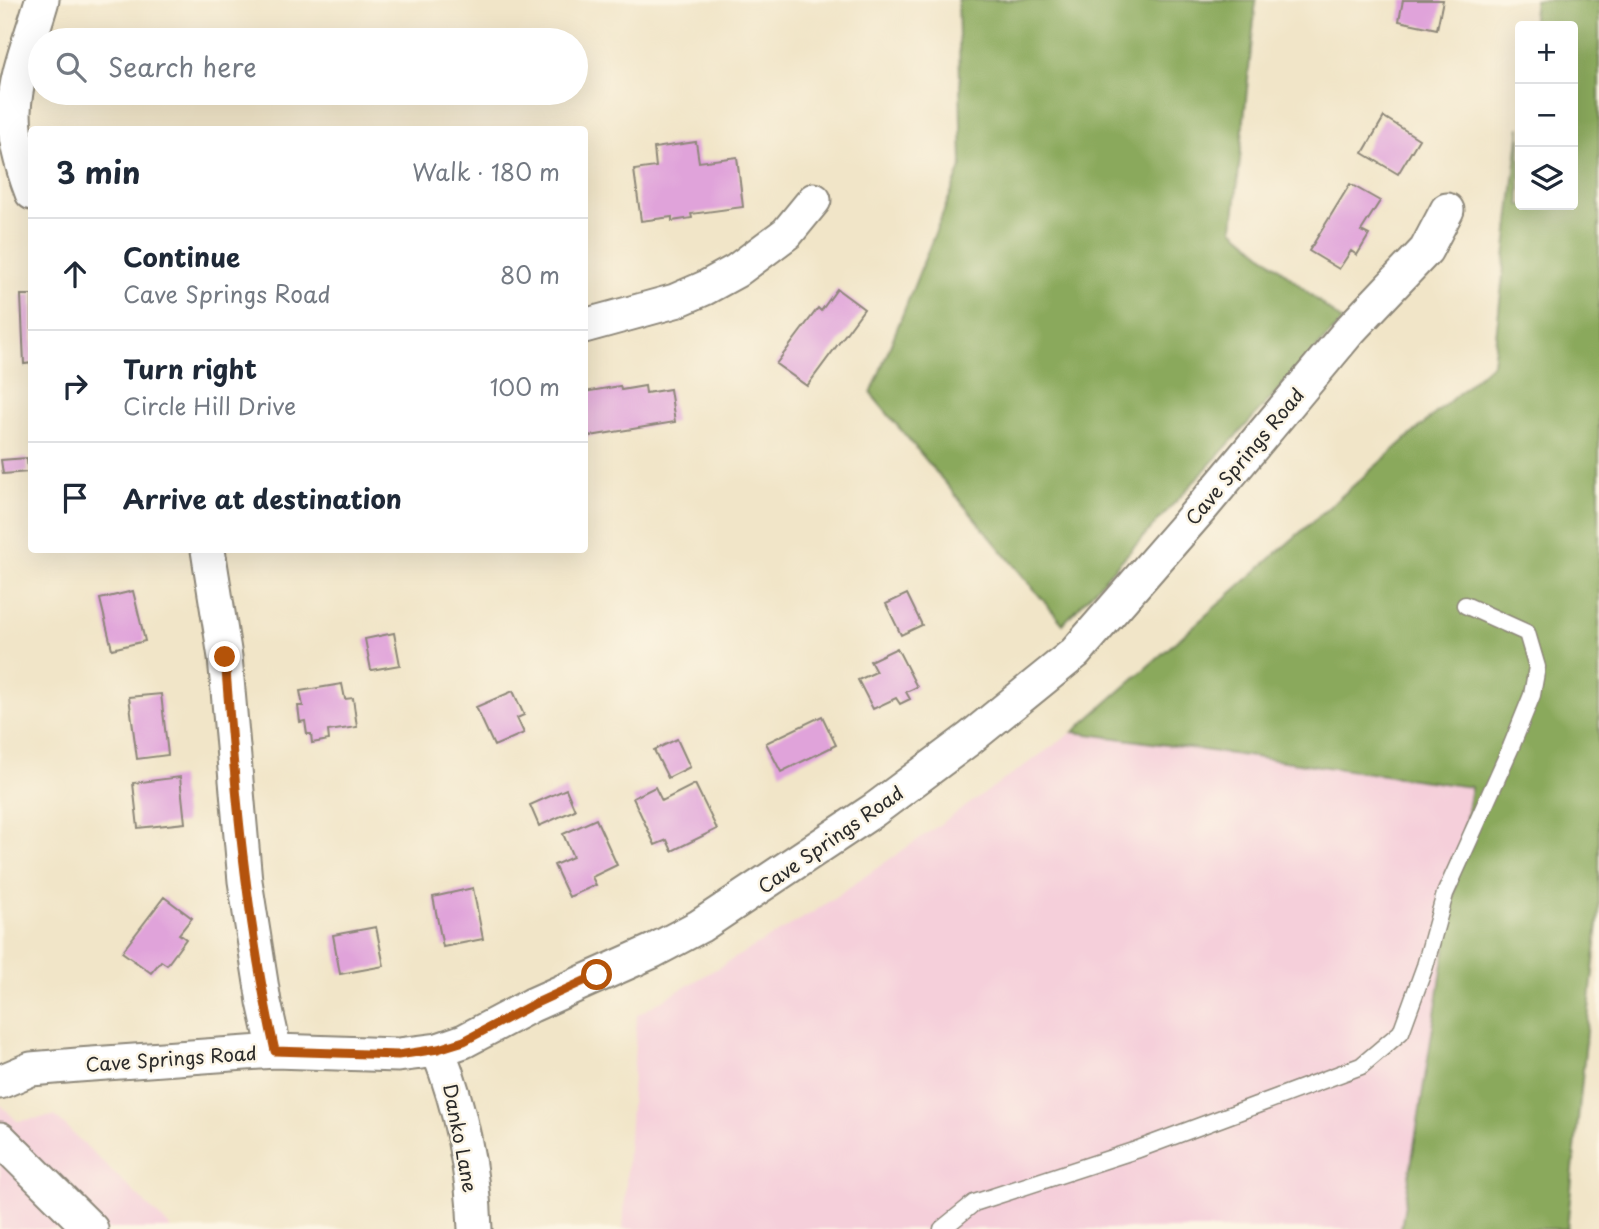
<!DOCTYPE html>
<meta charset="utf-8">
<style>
:root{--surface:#fff;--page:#f2f2f3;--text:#1f2937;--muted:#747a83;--line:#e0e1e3}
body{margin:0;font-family:"Playpen Sans",sans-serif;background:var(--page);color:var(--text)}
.controls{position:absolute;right:21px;top:21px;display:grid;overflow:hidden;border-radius:7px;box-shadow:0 7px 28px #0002}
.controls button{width:63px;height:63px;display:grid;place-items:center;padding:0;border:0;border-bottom:2px solid var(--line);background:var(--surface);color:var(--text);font:35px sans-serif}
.stop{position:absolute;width:21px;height:21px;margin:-16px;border:5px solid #b45309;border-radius:50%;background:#fff}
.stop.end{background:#b45309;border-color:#fff;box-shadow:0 2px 7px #0008}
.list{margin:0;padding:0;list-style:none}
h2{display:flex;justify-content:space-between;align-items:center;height:91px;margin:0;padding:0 28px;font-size:30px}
h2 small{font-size:23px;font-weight:400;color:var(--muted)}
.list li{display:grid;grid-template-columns:46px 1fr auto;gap:21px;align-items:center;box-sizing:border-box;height:112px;padding:0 28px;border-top:2px solid var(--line)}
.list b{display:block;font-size:26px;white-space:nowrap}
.list p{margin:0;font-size:23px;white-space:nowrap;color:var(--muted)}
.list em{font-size:23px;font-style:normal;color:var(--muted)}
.icon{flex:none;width:38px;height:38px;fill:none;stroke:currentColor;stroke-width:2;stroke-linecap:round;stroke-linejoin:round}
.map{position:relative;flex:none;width:1599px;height:1229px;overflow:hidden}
.search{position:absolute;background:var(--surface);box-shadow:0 7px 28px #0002;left:28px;top:28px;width:560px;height:77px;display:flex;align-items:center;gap:18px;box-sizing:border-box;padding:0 24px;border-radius:38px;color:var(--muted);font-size:26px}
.panel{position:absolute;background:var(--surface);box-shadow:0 7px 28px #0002;left:28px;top:126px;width:560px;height:427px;border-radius:7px}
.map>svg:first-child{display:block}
.built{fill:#f5cfda}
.forest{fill:#8aa95c;stroke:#5a6a44;stroke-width:2}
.building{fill:#e0a3da}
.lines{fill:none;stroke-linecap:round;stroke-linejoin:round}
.service-casing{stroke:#8e887a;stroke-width:19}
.minor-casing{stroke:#8e887a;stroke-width:37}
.service{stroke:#fff;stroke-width:16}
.minor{stroke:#fff;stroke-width:33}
.route{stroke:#b45309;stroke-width:9}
.labels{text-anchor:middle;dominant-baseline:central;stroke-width:5;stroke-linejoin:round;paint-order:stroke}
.street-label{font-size:19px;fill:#2b2b2b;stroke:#fcf5e5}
</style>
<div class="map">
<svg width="1599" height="1229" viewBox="0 0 1599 1229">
<rect width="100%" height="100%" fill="#fcf5e5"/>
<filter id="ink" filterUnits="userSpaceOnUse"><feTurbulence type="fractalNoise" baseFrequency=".0143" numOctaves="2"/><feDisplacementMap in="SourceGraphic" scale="14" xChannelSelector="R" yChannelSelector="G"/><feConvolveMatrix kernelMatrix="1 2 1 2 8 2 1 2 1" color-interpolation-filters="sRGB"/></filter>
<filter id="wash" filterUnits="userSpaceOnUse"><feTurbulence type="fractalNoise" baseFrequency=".00686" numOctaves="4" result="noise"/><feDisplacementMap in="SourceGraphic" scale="28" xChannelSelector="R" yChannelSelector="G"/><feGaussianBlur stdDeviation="1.57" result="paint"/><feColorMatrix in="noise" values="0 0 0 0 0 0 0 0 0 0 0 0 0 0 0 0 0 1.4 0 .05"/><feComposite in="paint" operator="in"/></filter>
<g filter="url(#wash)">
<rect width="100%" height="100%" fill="#f1e5c8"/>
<path class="built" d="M1073,732L1472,787L1401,1229H623L637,1015L815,911Z
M0,1104L17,1121L55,1116L172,1229H0Z"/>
<path class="forest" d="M958,0H1256L1233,229L1342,321L1063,624L871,394L962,165Z
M1535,0H1599V912L1567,1229H1401L1471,787L1073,732L1493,363L1520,127V205H1573V26H1532Z"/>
<g id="blocks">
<path class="building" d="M1403,0H1443L1437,29L1399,21Z
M1384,117L1419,139L1398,174L1363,153Z
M696,142L699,162L737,157L743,207L691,214L692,218L672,221V217L641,221L634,170L656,167L654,148Z
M1350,184L1380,201L1361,231L1369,235L1357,255L1351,251L1339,269L1309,251Z
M837,289L864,309L807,386L776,364L818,308L821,311Z
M21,295H32V363L24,364Z
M620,386L621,390L645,386L646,393L670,389L675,422L584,437V392Z
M27,458L28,472L3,474L1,460Z
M133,591L145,641L112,649L100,599Z
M907,594L922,625L901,635L886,604Z
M394,633L400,665L371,670L365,639Z
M897,648L917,687L906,692L910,699L900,704L896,698L873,709L858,680L876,672L870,661Z
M342,684L345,699L353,698L357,727L328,731L329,740L312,743L311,734H307L305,721L300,722L298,706H303L300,691Z
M513,691L524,715L517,718L524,733L494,746L476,707Z
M161,694L168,755L137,759L129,697Z
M822,716L836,745L781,772L766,743Z
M677,739L690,767L668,778L654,750Z
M180,777L185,823L138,828L133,783Z
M695,784L717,829L672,851L667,840L655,845L633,798L655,787L662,801Z
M566,789L575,810L539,826L530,805Z
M596,819L617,865L592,877L596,885L569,897L554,865L573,857L563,834Z
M473,888L483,939L443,947L433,897Z
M164,897L192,918L179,934L186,939L167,965L161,961L151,973L122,952Z
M376,927L384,966L340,974L333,935Z"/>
</g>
</g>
<g filter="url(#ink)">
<use href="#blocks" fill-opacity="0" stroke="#8e887a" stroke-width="2"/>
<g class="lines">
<g class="service-casing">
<path id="service" d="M942,1229L974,1203L1136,1150L1361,1066L1401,1032L1425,966L1445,894L1511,747L1532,695L1537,667L1527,633L1465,605"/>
</g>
<g class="minor-casing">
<path id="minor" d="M32,193C22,167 14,140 14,112C15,75 32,36 42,0
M584,326L675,301L705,288L736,271L787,233L814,200
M208,550L225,657L245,881L264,1002L275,1051
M438,1050C460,1107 473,1168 475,1229
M0,1082L31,1069L78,1065L275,1051L398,1055L438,1050L464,1041L532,1005L653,951L700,926L874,810L969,739L1075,653L1204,505L1350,330L1426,250L1447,210
M0,1139L91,1229"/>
</g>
<use href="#service" class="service"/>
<use href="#minor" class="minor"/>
</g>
</g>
<g class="lines" filter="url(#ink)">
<path class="route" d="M225,657C235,789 246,921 275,1051L398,1055L438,1049L464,1041L532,1005L597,975"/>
</g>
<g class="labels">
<g class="street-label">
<text transform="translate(1244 456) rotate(-50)">Cave Springs Road</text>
<text transform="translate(830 839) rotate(-35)">Cave Springs Road</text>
<text transform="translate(171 1058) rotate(-4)">Cave Springs Road</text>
<text transform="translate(461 1138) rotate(79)">Danko Lane</text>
</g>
</g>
</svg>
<div class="controls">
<button>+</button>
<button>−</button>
<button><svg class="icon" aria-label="layers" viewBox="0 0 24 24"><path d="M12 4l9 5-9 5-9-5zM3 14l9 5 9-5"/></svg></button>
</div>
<div class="stop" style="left:597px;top:975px"></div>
<div class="stop end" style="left:225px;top:657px"></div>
<div class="search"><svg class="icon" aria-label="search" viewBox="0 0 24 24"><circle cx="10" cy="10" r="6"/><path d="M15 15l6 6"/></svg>Search here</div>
<section class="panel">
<h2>3 min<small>Walk · 180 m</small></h2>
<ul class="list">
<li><svg class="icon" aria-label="ahead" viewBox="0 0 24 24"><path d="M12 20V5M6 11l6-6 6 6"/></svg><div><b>Continue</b><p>Cave Springs Road</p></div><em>80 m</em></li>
<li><svg class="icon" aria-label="right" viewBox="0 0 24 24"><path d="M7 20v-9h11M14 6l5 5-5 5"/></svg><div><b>Turn right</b><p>Circle Hill Drive</p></div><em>100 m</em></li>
<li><svg class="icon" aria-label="arrive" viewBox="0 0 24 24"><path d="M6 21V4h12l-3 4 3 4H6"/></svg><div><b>Arrive at destination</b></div></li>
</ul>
</section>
</div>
